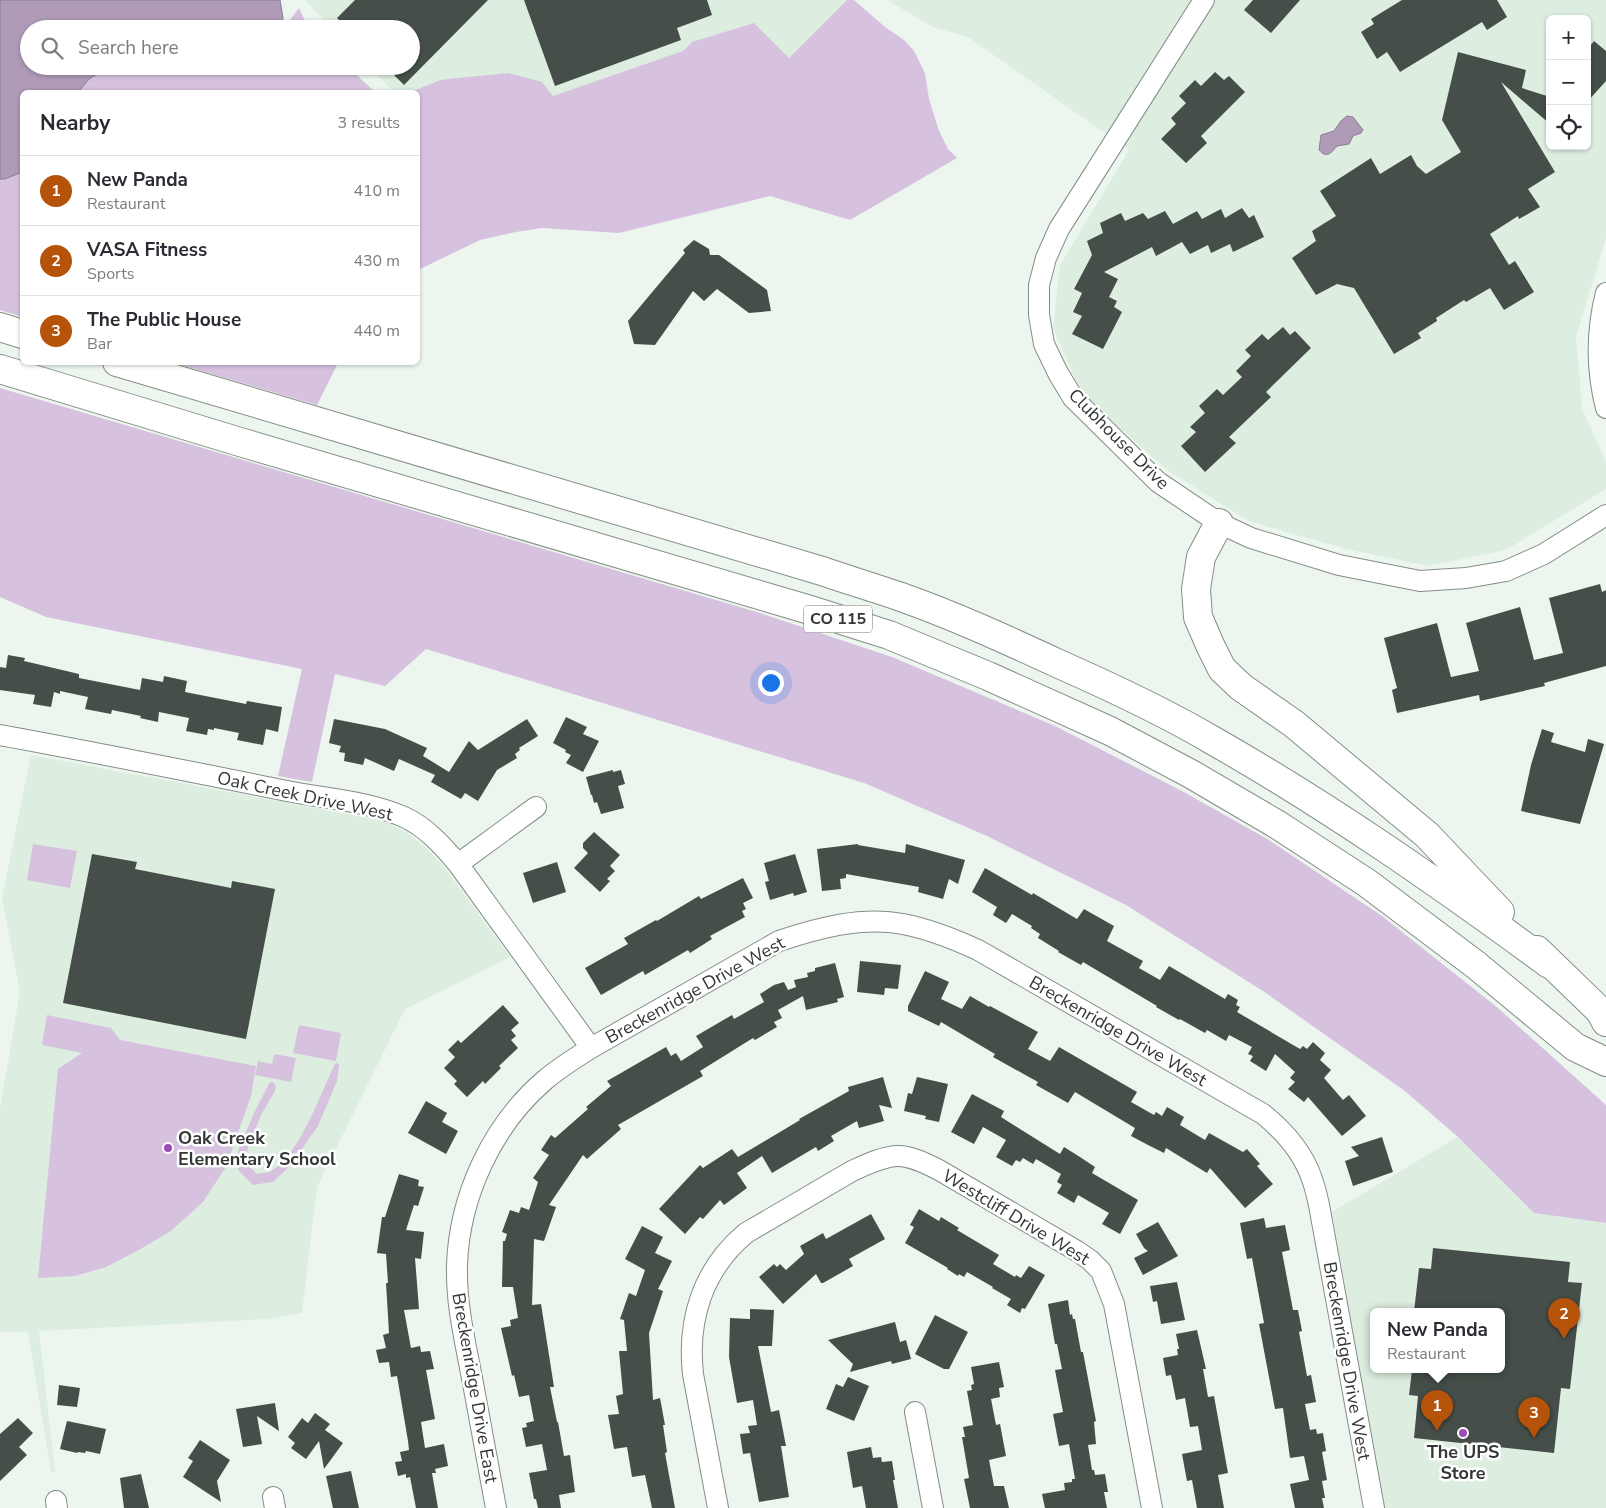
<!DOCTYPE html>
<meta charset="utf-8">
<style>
:root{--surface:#fff;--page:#f7f7f7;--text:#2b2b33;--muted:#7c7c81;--line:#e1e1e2;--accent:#b45309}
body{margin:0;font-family:"Nunito Sans",sans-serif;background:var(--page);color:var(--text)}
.controls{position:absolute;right:15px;top:15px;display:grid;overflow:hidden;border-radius:8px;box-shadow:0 1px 4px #0004}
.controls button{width:45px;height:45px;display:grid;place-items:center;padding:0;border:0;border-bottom:1px solid var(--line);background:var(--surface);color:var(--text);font:25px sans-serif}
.you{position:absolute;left:770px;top:682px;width:18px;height:18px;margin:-12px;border:4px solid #fff;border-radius:50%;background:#1a73e8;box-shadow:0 0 0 8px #1a73e833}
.badge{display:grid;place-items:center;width:32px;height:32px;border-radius:50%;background:var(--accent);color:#fff;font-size:16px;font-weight:700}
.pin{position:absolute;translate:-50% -41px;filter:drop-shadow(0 1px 2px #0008)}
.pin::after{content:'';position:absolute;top:26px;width:18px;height:15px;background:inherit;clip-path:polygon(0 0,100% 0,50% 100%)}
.popup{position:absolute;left:1370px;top:1308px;width:135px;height:65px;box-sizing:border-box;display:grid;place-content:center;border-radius:8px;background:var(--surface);filter:drop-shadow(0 1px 4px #0005);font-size:16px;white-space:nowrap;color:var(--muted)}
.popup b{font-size:19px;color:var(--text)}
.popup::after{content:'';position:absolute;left:50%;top:100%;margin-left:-10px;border:10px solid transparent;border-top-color:var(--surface)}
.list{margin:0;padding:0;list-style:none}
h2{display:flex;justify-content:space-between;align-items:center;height:65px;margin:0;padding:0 20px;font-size:21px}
h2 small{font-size:16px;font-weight:400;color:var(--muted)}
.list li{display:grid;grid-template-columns:32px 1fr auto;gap:15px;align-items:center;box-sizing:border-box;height:70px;padding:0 20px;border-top:1px solid var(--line)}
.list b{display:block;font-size:19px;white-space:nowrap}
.list p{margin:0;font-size:16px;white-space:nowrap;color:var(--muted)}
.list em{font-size:16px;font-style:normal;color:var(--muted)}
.icon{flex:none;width:28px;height:28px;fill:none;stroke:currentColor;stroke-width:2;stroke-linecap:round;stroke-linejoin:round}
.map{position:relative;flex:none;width:1606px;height:1508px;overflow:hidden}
.search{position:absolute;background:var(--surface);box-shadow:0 1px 4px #0004;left:20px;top:20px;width:400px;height:55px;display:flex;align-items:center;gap:12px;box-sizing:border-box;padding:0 18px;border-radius:28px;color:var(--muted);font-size:19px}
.panel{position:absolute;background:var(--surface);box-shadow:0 1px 4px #0004;left:20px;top:90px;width:400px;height:275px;border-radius:8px}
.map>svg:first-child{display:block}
.built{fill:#ddede0;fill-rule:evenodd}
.green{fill:#d6c2df}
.water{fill:#af9ab8;stroke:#8a7d91}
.building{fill:#454e48}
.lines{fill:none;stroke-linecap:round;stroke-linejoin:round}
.minor-casing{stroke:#848d86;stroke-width:22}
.highway-casing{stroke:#848d86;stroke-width:30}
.minor{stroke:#fff;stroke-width:20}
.highway{stroke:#fff;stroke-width:28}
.poi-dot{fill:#9b4bba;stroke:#fff;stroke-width:2}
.labels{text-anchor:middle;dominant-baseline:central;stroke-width:5;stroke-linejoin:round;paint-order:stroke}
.shield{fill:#fff;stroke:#717472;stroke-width:1}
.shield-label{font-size:16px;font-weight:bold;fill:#343835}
.street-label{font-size:18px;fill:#343835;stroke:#fff}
.poi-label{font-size:18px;font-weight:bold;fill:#343835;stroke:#fff;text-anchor:start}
</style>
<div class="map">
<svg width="1606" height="1508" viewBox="0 0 1606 1508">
<rect width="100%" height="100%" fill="#ecf6ef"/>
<path class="built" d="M305,0H847L789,58L692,42L683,51L553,96L440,80L411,92H394L369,66H411V29H333Z
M887,0H1606V238L1576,337L1582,408L1606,462V489L1506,550L1428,566L1346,549L1248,521L1167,470L1082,394L1053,328L1060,265L1129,150L968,37L932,27ZM1550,19H1587V146H1550Z
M31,755L384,821L407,833L423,845L442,864L510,957L405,1009L317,1187L302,1313L268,1319L39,1331L55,1472H51L28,1332H0V1109L20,992L2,898Z
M1458,1137L1534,1213L1606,1223V1508H1385L1382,1500L1332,1212ZM1373,1312H1501V1370H1373Z"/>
<path class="green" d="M847,0H854L885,27L904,40L914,51L925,73L929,99L939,131L948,149L957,158L850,220L770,196L619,233L542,228L516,232L480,240L418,270V92H411L440,80L508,73L542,82L553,96L683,51L692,42L754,23L789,58Z
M299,8L309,29H283Z
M110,66H347L375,92H78L89,79Z
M22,172V317L0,310V179H5Z
M174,363L338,362V363L317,405Z
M0,388L760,613L892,657L1055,726L1184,792L1269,840L1382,916L1498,1008L1606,1105V1223L1534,1213L1458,1137L1405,1091L1263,991L1126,905L987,836L864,783L426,649L385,686L335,674L312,782L278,776L302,669L46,617L0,597Z
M33,844L77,851L70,888L27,880Z
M47,1015L111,1028L120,1040L256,1066L251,1096L226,1167L203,1202L171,1231L137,1251L106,1267L75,1276L38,1278L58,1069L82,1053L42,1045Z
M299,1025L341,1033L336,1061L293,1053Z
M274,1054L296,1058L291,1082L255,1075L258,1061L272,1064Z
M337,1063L339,1064L337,1081L318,1126L290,1166L273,1182L253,1185L238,1170V1151L254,1113L270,1082H273L276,1086L275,1091L261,1115L247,1151L248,1165L257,1174C261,1173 265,1173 269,1172C298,1160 321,1092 335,1064Z"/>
<path class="water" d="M0,0H280L283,18L279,29H29V66H110L89,79L78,92H22V172L5,179H0Z
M1347,116L1353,117L1363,130L1361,133L1353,136L1349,144L1337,146C1331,153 1327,159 1319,150L1321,135L1334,131L1341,121Z"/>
<path class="building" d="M355,0H488L404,85L385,66H411V29H348L337,18Z
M524,0H707L712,15L677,28L681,40L555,86Z
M1253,0H1300L1271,33L1244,10Z
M1402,0H1497L1507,17L1487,30L1482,22L1400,72L1387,52L1377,59L1361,32L1374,24L1371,19Z
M1594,41L1606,51V81L1587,102V50Z
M1458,52L1526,70L1522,88L1550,97V124L1501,82L1555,172L1528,189L1540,207L1519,219L1518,216L1490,234L1509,265L1515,261L1534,292L1504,310L1490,288L1466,302L1464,300L1436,318L1437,321L1418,333L1421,338L1394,354L1354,288L1337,284L1316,295L1292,258L1316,241L1312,231L1336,216L1320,191L1371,158L1380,174L1411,155L1417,166L1426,174L1461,152L1442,120Z
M1215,72L1224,80L1229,76L1245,92L1201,136L1207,143L1186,163L1161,139L1176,124L1171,118L1186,103L1179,96L1195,80L1201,86Z
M1242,208L1249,218L1254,215L1264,237L1233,252L1230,244L1211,253L1208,245L1190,254L1182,242L1156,256L1152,247L1104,272L1118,279L1109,297L1117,301L1114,307L1122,312L1103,349L1072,334L1082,316L1073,312L1082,293L1074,289L1092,255L1087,241L1103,233L1100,223L1121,213L1125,221L1143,213L1148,219L1165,211L1173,224L1197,211L1202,219L1221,209L1225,218Z
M694,240L709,249L710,255H719L767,290L771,311L749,313L717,289L704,301L693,291L655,345L634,344L628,321L685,253L683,250Z
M1283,327L1290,335L1295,331L1311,348L1266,392L1271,397L1229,437L1236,443L1205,472L1181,446L1196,432L1190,427L1205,413L1199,406L1217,389L1223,395L1242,377L1236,371L1251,356L1245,350L1262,334L1268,340Z
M1600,584L1602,592L1606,590V666L1544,683L1545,686L1480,701L1479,695L1397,713L1392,690L1397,688L1384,638L1437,623L1451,677L1479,671L1466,623L1520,607L1534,660L1563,653L1549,598Z
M8,655L25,658L24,661L79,674V678L140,690L142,678L163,682L164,676L187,681L185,692L246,704L247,701L282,707L278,732L266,729L263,745L237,740L239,733L214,728V730L208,729L207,735L186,731L189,718L159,712L158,722L140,718L141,716L112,710L111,714L85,709L88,697L60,691V694L54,692L51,707L33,704L35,695L0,690V667L6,668Z
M566,717L587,727L583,734L599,741L583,772L566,763L571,755L565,752L566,750L553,743Z
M334,719L385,729L427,748L423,756L449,772L469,741L478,750L527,719L538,736L519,748L520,750L515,754L517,758L497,770L478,801L465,793L461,799L431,782L435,775L399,759L394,771L365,758L363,765L344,761L345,753L339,752L341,746L329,743Z
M1542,729L1554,733L1551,742L1585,752L1588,739L1604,744L1580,824L1521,811L1531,765Z
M613,770V772L621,770L625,784L618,786L624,808L601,814L597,802L594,803L592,795H591L586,777Z
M594,832L620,855L610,866L615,871L607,879L610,881L600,892L574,868L588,853L583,848V843Z
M858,844V845L905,853L906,844L965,860L958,884L949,879L943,899L918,892L919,887L846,874V878L840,879L841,889L822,891L817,849Z
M92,854L137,862L135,869L231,888L232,881L275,889L246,1039L63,1003Z
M795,854L807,892L794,896L793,893L770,900L765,882L769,881L764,863Z
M557,862L566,892L533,903L523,873Z
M985,868L1032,895L1033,893L1077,919L1084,909L1114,926L1107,941L1143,961L1139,968L1160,980L1169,966L1225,999L1228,994L1238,1000L1236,1005L1240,1007L1237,1012L1300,1049L1303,1046L1307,1049L1313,1042L1325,1053L1320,1060L1331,1070L1324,1078L1343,1100L1349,1095L1366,1116L1342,1136L1308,1097L1304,1102L1288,1089L1295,1082L1290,1078L1295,1072L1275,1054L1266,1071L1250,1061L1253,1056L1248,1054L1252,1047L1229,1035L1226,1041L1207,1030L1205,1033L1180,1019L1179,1020L1156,1007L1157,1006L1083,962L1081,965L1058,952L1059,951L1038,938L1040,934L1031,928L1032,926L1012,914L1006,923L993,915L997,907L972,892Z
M743,878L753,898L743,903L746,909L742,911L745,917L710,936L712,939L690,953L688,950L645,975L643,971L601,995L585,968L628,944L624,938L656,920L657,921L699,896L701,899Z
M860,961L901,965L898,989L885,988L884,995L857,992Z
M835,963L844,997L837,999L838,1002L806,1010L803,996L778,1010L782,1018L774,1022L777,1027L755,1040L753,1038L700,1071L703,1076L618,1125L621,1129L587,1159L583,1155L549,1205L556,1207L544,1241L534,1239L532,1305L541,1304L554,1387H550L557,1422H558L564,1456L570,1455L575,1492L559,1495L561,1508H538L536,1499H534L529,1473L547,1470L542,1444L526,1447L522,1428L527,1427L526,1423L534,1421L529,1395L519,1397L514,1375L512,1376L501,1328L511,1326L510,1320L518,1318L513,1287H502L503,1241H505L507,1234L502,1232L510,1210L519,1213L521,1207L529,1210L538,1182L533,1178L549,1155L541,1150L551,1135L555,1138L588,1109L586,1107L611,1086L607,1081L666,1047L671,1056L676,1053L681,1061L703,1047L696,1036L732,1015L734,1019L764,1002L760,994L774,985L784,982L788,990L796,987L794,980L808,977L807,973L815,971V968Z
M925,971L949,982L941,999L962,1009L970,996L989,1007L990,1006L1038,1032L1028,1049L1050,1061L1059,1047L1137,1092L1131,1102L1154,1115L1156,1112L1162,1116L1167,1107L1184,1117L1180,1125L1205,1140L1209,1133L1243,1152L1247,1149L1260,1164L1257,1166L1273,1184L1245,1208L1210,1168L1207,1173L1166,1148L1164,1153L1148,1145L1131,1136L1135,1128L1075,1092L1068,1103L1036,1085L1038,1082L993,1057L995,1054L941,1022L939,1026L908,1011V1006Z
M503,1005L519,1023L511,1030L516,1036L511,1040L518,1048L499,1066L501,1068L485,1084L483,1081L467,1097L454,1084L457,1081L444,1068L455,1057L448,1050L458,1040L461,1043Z
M883,1077L892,1108L879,1105L884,1121L859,1128L857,1121L831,1136L834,1141L818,1151L816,1147L772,1173L762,1156L737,1173L747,1188L724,1205L720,1200L703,1219L700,1217L685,1234L659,1209L700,1165L703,1168L732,1149L738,1157L800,1120L799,1119L849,1091L848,1087Z
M917,1077L948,1084L939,1122L925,1119L926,1116L904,1111L908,1093L912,1094Z
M972,1094L1004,1111L1001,1117L1060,1154L1064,1147L1080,1157L1095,1167L1092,1173L1138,1200L1120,1234L1102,1224L1109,1213L1078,1195L1074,1203L1057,1193L1062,1185L1057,1182L1061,1174L1036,1159L1033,1164L1023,1158L1020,1162L1016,1160L1012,1166L996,1157L1006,1140L983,1127L974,1144L951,1132Z
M426,1101L447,1113L442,1122L458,1131L446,1154L408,1133Z
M1382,1137L1393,1172L1353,1186L1345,1161L1359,1156L1351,1147Z
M399,1174L419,1180L418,1186L424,1187L418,1206L414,1205L406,1230L424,1232L421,1259L415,1258L419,1309L404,1310L411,1348L420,1346L421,1352L430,1351L434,1369L426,1370L435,1419L421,1422L425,1448L444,1444L448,1466L435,1469L436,1473H432L438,1508H416L410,1477L406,1478V1474L398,1476L395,1462L402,1461L400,1452L409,1450L408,1441L397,1376L391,1377L389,1362L379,1363L376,1350L386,1348L383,1335L389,1333L386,1283H388L386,1254L377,1253L382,1217H385Z
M919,1209L939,1221L941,1217L959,1228L957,1230L999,1255L993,1264L1015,1277L1016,1275L1021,1278L1029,1266L1045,1275L1025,1309L1022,1308L1020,1313L1007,1305L1011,1299L992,1288L993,1287L967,1272L964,1277L959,1274L958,1276L947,1269L948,1268L905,1243L914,1227L910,1225Z
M871,1214L885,1239L849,1259L853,1266L823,1283H821L816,1274L783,1304L759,1277L774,1264L777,1267L780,1264L786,1270L804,1254L800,1246L823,1233L826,1239Z
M1264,1218L1266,1228L1285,1225L1290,1250L1282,1252L1293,1310H1298L1302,1331L1299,1332L1307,1376L1311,1375L1316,1402L1305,1404L1310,1430L1316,1429L1317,1434L1323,1433L1326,1451L1322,1452L1327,1480L1322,1481L1325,1498H1322L1324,1508H1295L1290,1484L1309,1480L1304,1456L1290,1458L1283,1408L1275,1409L1259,1324L1264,1323L1252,1258L1247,1259L1240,1223Z
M1158,1222L1178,1256L1143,1275L1134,1258L1148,1251L1144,1248L1136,1234Z
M642,1226L663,1237L655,1253L672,1261L658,1289L663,1291L649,1333L653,1400L660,1398L665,1425H663L667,1452L665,1453L675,1508H652L645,1475L632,1477L627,1447L614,1449L608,1415L619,1414L616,1396L623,1394L619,1351H627L624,1320L620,1319L629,1293L636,1296L645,1270L625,1259Z
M1433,1248L1570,1262L1568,1282L1582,1283L1570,1389L1561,1388L1554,1453L1414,1438L1418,1396L1409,1395L1412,1370H1501V1312H1414L1419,1268L1431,1269Z
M1177,1282L1185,1320L1161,1324L1157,1301L1153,1302L1150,1286Z
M1068,1300L1070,1315L1072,1314L1073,1319H1075L1081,1352H1083L1096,1421L1094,1422L1096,1444L1088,1445L1092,1470H1094L1095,1475L1105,1474L1108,1492H1104L1107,1508H1045L1042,1494L1065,1490L1064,1483L1072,1482V1479H1075L1069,1444L1059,1446L1053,1414L1063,1412L1055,1370L1062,1369L1057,1344H1055L1048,1304Z
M750,1309L774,1310L772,1346H758L771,1412L779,1410L786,1446H781L789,1497L759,1502L750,1453L743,1454L740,1434L750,1433L748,1426L757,1425L753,1400L737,1403L729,1357L730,1318L750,1319Z
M935,1315L968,1332L949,1369H944L915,1354Z
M895,1322L900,1342L906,1340L911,1359L892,1364L891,1361L850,1372L853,1364L828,1340Z
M1197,1330L1206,1369H1203L1208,1397L1214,1396L1228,1473L1218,1475L1224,1508H1197L1192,1480L1187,1481L1182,1454L1202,1450L1198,1426L1190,1427L1185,1398L1176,1400L1171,1375L1166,1376L1163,1358L1178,1355L1177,1349H1179L1176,1334Z
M999,1362L1004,1387L999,1388L1000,1397L991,1399L996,1425L1000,1424L1006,1456L989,1460L994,1486H1004L1009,1508H970L964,1479L969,1478L962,1437H965L963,1427L973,1425L967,1391L972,1390L971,1385L974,1384L971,1367Z
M848,1377L869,1386L854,1421L826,1409L836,1384L843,1387Z
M59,1385L80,1388L77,1407L57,1405Z
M275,1403L279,1431L257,1416L262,1444L243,1447L236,1409Z
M315,1413L330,1424L325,1430L343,1443L324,1469L319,1441L306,1459L291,1448L295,1443L288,1437L302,1418L308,1423Z
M18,1418L33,1433L19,1447L27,1455L0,1481V1434Z
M67,1421L106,1429L100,1454L86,1451L85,1453L78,1452L77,1453L60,1449Z
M200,1440L230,1460L217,1481L221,1502L183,1477L193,1461L188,1458Z
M871,1447L873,1458L881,1457L882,1462L892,1461L895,1480H893L898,1508H866L862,1486L853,1488L847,1452Z
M351,1471L359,1508H333L326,1476Z
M141,1474L149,1508H124L120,1478Z"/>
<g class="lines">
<g class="minor-casing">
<path id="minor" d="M1204,0L1059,229L1046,258L1039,285V315L1044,344L1058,373L1073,398L1158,482L1219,523L1251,538L1339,565L1420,581L1466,578L1506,571L1544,554L1606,515
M1606,293C1596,332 1596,369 1606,408
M0,735C94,752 188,771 282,790C323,799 366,800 404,817C426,827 443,846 458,864L591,1048
M458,864L536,807
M915,1412L933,1508
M273,1497L275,1508
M56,1501L57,1508
M496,1508C488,1465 480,1421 472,1378C465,1341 456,1304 457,1266C459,1197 492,1125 545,1080C559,1068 575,1058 591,1048L779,941C818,928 862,916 903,924C929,929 954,939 978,950L1263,1114C1284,1131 1303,1152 1312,1179C1315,1187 1317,1196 1319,1205L1374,1508
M718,1508L693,1374C687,1319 703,1269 746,1233L852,1171C865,1165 884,1156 898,1156C912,1156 927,1164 939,1170L1077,1251L1090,1260L1101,1271L1114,1304L1152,1508"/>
</g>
<g class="highway-casing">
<path id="highway" d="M0,327L22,334
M117,362L822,571C848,580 875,588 901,597C955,616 1007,640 1059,664C1111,687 1163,711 1212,740C1330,807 1440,884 1549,964
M0,369L240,442L810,610L889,635L988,676L1110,731L1191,774L1278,825L1367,883L1476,965L1575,1047L1606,1062
M1219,523L1201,557L1196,589L1198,617L1210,645L1222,669L1241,687L1294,724L1427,835L1500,912
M1537,950L1600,1011L1606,1022"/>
</g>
<use href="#minor" class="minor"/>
<use href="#highway" class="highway"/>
</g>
<g class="poi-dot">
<circle cx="168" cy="1148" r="5"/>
<circle cx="1463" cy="1433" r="5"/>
</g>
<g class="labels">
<rect class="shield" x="804" y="605.5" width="68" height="27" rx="4"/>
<g class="shield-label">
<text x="838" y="619">CO 115</text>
</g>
<g class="street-label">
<text transform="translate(1119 439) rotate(45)">Clubhouse Drive</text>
<text transform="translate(305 796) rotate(12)">Oak Creek Drive West</text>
<text transform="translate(695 990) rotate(-29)">Breckenridge Drive West</text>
<text transform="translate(1118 1031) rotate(30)">Breckenridge Drive West</text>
<text transform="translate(1016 1217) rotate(31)">Westcliff Drive West</text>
<text transform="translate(1347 1361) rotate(80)">Breckenridge Drive West</text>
<text transform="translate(475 1388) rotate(80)">Breckenridge Drive East</text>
</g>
<g class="poi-label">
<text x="178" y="1138">Oak Creek<tspan x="178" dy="21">Elementary School</tspan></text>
<text x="1463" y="1452" text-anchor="middle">The UPS<tspan x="1463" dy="21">Store</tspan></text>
</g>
</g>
</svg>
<div class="controls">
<button>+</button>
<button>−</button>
<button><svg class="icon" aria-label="locate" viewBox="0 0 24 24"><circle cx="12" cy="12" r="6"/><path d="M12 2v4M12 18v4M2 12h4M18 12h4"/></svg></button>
</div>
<div class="you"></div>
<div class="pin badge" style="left:1437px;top:1431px">1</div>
<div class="popup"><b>New Panda</b>Restaurant</div>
<div class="pin badge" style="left:1564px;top:1339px">2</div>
<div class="pin badge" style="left:1534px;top:1438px">3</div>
<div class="search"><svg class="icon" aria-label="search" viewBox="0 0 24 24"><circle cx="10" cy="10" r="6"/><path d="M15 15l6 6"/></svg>Search here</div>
<section class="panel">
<h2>Nearby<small>3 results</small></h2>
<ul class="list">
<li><span class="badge">1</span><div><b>New Panda</b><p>Restaurant</p></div><em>410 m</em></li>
<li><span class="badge">2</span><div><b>VASA Fitness</b><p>Sports</p></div><em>430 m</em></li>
<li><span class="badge">3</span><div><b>The Public House</b><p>Bar</p></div><em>440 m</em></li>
</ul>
</section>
</div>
